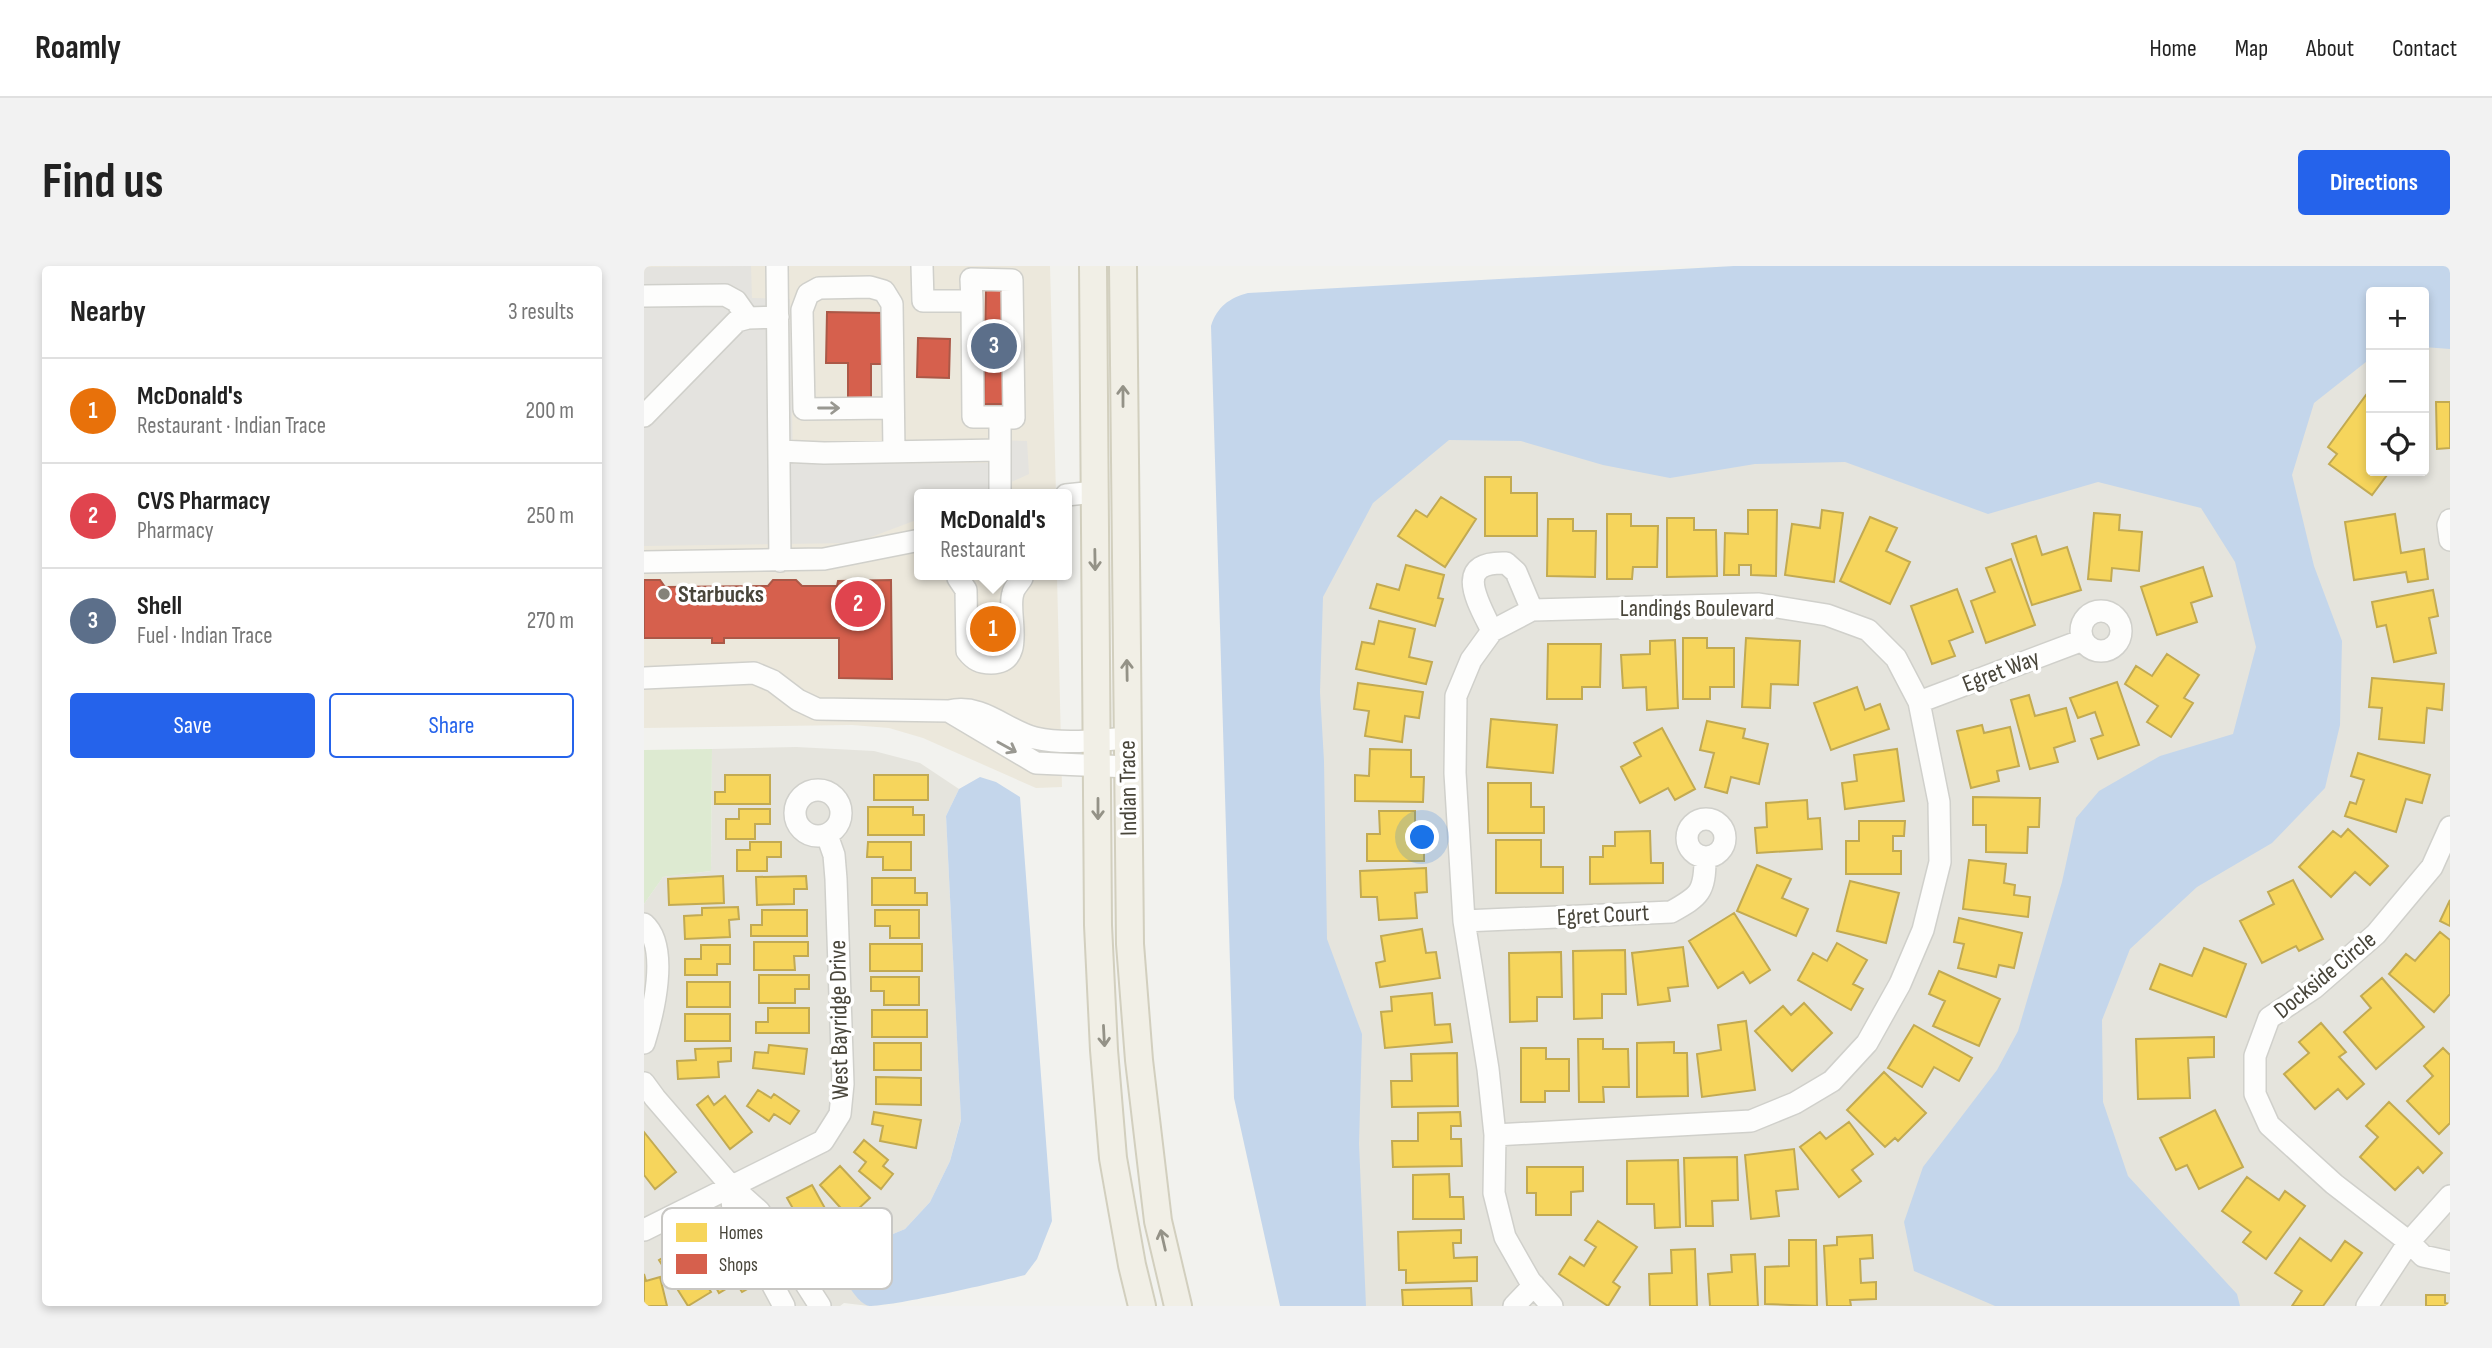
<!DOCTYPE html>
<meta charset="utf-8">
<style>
:root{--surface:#fff;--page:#f2f2f2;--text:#222;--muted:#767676;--line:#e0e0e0;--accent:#2563eb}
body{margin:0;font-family:"Sofia Sans Condensed",sans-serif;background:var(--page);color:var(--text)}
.controls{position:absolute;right:21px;top:21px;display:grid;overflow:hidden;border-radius:7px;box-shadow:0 4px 10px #0003}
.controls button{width:63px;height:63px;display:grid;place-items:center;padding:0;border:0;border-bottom:2px solid var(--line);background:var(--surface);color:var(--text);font:35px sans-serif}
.you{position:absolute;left:779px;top:572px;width:24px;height:24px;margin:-18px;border:5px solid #fff;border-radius:50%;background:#1a73e8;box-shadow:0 0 0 10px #1a73e833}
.badge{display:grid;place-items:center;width:46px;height:46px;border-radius:50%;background:var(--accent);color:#fff;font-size:23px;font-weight:700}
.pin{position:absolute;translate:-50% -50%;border:4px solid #fff;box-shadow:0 2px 7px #0006}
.popup{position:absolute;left:270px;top:223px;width:158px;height:91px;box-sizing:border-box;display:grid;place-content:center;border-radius:7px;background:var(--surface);filter:drop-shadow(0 2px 5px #0005);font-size:23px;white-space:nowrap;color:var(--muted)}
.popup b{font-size:26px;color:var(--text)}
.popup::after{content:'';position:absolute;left:50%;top:100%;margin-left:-14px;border:14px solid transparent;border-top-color:var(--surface)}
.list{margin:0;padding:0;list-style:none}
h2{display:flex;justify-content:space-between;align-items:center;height:91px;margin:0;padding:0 28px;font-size:30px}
h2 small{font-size:23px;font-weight:400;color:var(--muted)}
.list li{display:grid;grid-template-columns:46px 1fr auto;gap:21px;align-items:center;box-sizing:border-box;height:105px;padding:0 28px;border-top:2px solid var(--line)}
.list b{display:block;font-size:26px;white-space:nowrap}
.list p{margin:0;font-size:23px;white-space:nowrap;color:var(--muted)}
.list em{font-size:23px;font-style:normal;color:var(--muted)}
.actions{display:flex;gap:14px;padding:21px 28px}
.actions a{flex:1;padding:16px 0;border:2px solid var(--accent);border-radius:7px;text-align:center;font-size:24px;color:var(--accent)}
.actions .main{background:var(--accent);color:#fff}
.icon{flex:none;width:38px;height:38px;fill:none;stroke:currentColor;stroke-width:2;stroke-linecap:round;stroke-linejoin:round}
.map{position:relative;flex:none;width:1806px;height:1040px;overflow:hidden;border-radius:7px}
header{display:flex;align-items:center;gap:42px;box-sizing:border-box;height:98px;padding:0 35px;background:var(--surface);border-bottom:2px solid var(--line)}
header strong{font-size:33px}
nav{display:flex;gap:38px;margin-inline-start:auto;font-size:24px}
.intro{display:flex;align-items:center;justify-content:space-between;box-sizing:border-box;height:168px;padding:0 42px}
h1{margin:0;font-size:49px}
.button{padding:18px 32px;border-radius:7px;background:var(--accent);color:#fff;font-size:24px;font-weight:700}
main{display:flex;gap:42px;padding:0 42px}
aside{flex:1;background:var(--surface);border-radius:7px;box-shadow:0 4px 10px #0003}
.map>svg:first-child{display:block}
.residential{fill:#e5e4dd}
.commercial{fill:#ece8dc}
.green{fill:#ddead1}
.parking{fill:#e4e3df}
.water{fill:#c4d6eb}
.homes{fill:#f6d55c;stroke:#c2aa52;stroke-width:2}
.shops{fill:#d6604d;stroke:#ab5847;stroke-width:2}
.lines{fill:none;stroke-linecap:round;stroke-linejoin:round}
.minor-casing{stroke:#d0d0cb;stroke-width:24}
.major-casing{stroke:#d2cfbe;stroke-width:30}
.minor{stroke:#fdfdfc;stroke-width:21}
.major{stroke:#f1efe6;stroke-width:26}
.oneway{stroke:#949287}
.oneway2{stroke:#999891}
.poi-dot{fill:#848279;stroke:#fff;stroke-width:2.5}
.labels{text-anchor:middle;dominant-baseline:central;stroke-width:7;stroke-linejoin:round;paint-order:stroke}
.poi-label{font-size:24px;font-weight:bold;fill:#48453a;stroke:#fff;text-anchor:start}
.street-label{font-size:24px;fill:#48453a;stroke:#fff}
.key{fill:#fff;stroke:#c8c7c4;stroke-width:2}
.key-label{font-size:19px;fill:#48453a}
</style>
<header>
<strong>Roamly</strong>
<nav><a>Home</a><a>Map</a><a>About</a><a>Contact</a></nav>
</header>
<div class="intro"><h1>Find us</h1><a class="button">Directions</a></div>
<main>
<aside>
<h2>Nearby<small>3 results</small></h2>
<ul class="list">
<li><span class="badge" style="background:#e8710a">1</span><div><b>McDonald's</b><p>Restaurant · Indian Trace</p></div><em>200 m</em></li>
<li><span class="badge" style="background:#e0444e">2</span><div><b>CVS Pharmacy</b><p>Pharmacy</p></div><em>250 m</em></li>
<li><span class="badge" style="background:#5c6f8a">3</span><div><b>Shell</b><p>Fuel · Indian Trace</p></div><em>270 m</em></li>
</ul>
<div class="actions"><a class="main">Save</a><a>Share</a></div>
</aside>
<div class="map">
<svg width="1806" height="1040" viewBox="0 0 1806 1040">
<rect width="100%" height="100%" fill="#f2f2ee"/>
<path class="residential" d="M1806,17V1040H689L629,133L1727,28V205H1780V26Z
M152,481L230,485L276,497L315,523L302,550L317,853L306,895L286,936L261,963L213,983L215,1034L225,1040L200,1037L196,1040H0V638L19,611L67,605L68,483Z"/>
<path class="commercial" d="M0,0H406L412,228H276V309H413L418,521L392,522L279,472L245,462L208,459L0,462Z"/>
<path class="green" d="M68,483L67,605L19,611L0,638V484Z"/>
<path class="parking" d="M107,0L108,32L146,33L149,198L344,197L345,174L383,175L385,208L341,228H276L275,253L211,277L0,280V1Z"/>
<path class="water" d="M1090,0H1806V83L1780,81V26H1727V92L1670,137L1648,209L1670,300L1698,375L1696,459L1681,522L1628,577L1553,621L1486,683L1458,754L1459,836L1484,910L1593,1028L1596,1040H1351L1270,1005L1260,956L1279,901L1353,804L1374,765L1418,616L1432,552L1455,525L1516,490L1589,468L1612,381L1591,296L1557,242L1454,216L1344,248L1201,196L1111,198L1026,212L959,199L877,175L805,174L729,237L679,331L676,426L680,495L683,673L718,768L715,878L722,1040H636L590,832L567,60C573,41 585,32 604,27Z
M336,511L352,516L376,531L408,955L393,993L381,1009C350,1017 252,1040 225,1040C214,1037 206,1021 199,1012L213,983L261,963L286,936L306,895L317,854L302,550L315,523Z"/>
<path class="homes" d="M1722,129L1727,133V205H1746L1728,229L1685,198L1693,188L1684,181Z
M1792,136H1806V182L1793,183Z
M841,211H867V227H893V270H841Z
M797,231L832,253L801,301L754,270L772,244L783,251Z
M1104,244H1133L1132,310L1107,309V299H1095V309H1080L1081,267L1104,268Z
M1178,244L1199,247L1190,316L1141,309L1148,258L1176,262Z
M1450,247L1476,249L1475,264L1498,266L1495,305L1468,302L1467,315L1444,313Z
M963,248H987V260H1014L1013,301H989L988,313H963Z
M1751,248L1757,287L1780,283L1784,313L1764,316L1762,306L1710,314L1701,256Z
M1226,251L1253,262L1242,285L1266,296L1246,338L1196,315Z
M1023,252H1050V264H1072L1073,310L1023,311Z
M904,253H929V265H952L951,311L903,310Z
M1392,270L1398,289L1423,281L1437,324L1388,339L1368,278Z
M1367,293L1391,359L1342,377L1327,335L1351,326L1342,302Z
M762,299L800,309L794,332L799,333L791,360L726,342L733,318L755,324Z
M1559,301L1568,330L1547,337L1553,356L1513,369L1497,321Z
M1313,323L1329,366L1305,375L1311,390L1288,398L1267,340Z
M1789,324L1794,350L1785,352L1792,387L1750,396L1742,359L1733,361L1728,336Z
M735,355L771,363L765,391L788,396L782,418L712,403L718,376L730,378Z
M1039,372H1063V382H1090V421H1066V433H1039Z
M1102,372L1156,375L1154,419L1127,418L1126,442L1098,441Z
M1031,374L1034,442L1003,444L1002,421L979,422L977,389L1006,388V375Z
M904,378H957L956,421H938V433H903Z
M1523,388L1555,409L1540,432L1549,437L1527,471L1503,456L1514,440L1481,418L1492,400L1508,410Z
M1728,412L1800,418L1798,444L1783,442L1780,477L1735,473L1738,442L1725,441Z
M1473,416L1495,479L1454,493L1447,473L1459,469L1451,446L1434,452L1426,432Z
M714,417L779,426L775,452L761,450L758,476L721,470L725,445L710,443Z
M1213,421L1221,444L1236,438L1245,463L1187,484L1170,437Z
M1385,429L1391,450L1422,442L1431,475L1410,482L1414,496L1386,503L1367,434Z
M847,453L913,459L909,507L843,501Z
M1063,455L1101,463L1099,472L1124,478L1115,518L1087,511L1083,527L1061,521L1070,487L1056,484Z
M1338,459L1340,467L1366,461L1375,500L1353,505L1355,515L1327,522L1313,465Z
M1018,462L1051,523L1031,534L1024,522L996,537L977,501L997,490L990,477Z
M726,483L767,484V511H780L779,536L711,535V509L725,510Z
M1253,483L1260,535L1201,543L1198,517L1213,515L1210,489Z
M1714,487L1786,509L1778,537L1762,533L1752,566L1701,550L1706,536L1712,538L1720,514L1707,510Z
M81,509H126V538H71V526H81Z
M230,509H284V534H230Z
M844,517H887V541H900V567H844Z
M1329,531L1396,532L1395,561H1384L1383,587L1342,586V559H1329Z
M1163,534L1164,553L1176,552L1178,583L1113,587L1111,562L1123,561L1122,537Z
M224,541H269V549H280V569H224Z
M95,543H126V558H111V573H82V553H95Z
M735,545H771V569H780V595H723V568H736Z
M1215,555H1261L1260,570H1249V585H1257V608H1202V575H1215Z
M1704,563L1744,600L1726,619L1711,606L1687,631L1655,601L1689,565L1697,571Z
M1006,565L1007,597H1019V617L946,618V591H959V580H971V566Z
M852,574H897V601H919V627H852Z
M106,576H137V591H123V605H93V584H106Z
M224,576H267V604H239V591H223Z
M1325,594L1362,598L1360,617L1371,619L1370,629L1386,631L1384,651L1319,643Z
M1113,599L1147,613L1138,632L1164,643L1152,670L1093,645Z
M782,602L783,626L771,627L773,652L735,654L733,631H717L716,605Z
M79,610L80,637L25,639L24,613Z
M162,610L163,623H150V638L113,639L112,611Z
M228,612H271V627H283V639H228Z
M1649,614L1679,673L1655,685L1652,680L1618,697L1596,655L1630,638L1624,626Z
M1206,615L1255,627L1242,677L1193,665Z
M1806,634V660L1796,655Z
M94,641L95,653L85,654L86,671L41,673L40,650L58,649V642Z
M118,644H163V670H107V659H118Z
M231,644H275V672H246V660H231Z
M1090,647L1126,704L1106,717L1099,706L1074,722L1045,675Z
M1315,652L1378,667L1370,702L1355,699L1352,711L1314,702L1320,678L1310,676Z
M778,663L782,687L792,686L796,712L736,721L732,697L741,695L737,670Z
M1796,666L1806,674V728L1790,746L1745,708L1762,688L1771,695Z
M110,676H164V690H150L151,704H110Z
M1193,677L1223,694L1209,718L1219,723L1207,744L1154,714L1169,687L1183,695Z
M226,678H278V705H226Z
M57,679H86V698H73V709H41V693H57Z
M1039,681L1044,720L1024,722L1026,735L994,739L988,687Z
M1560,682L1602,698L1582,751L1506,723L1516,698L1548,710Z
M981,684L982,728H958V752L930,753L929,685Z
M917,686L918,731H893V755L866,756L865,687Z
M1295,705L1356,733L1335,780L1289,760L1301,735L1285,728Z
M115,709H165V723H151V737H115Z
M227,711H275V739H240V725H227Z
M1738,712L1780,761L1732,803L1700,766L1727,742L1717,730Z
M43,716H86V741H43Z
M788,727L791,759L806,758L808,776L741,782L737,746L748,745L747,731Z
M1160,737L1188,767L1148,805L1111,765L1139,740L1147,749Z
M124,742H165V767H112V756H124Z
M228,744H283V771H228Z
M41,748H86V775H41Z
M1102,755L1111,824L1058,831L1053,788L1077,784L1074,759Z
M1677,757L1702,786L1695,791L1720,818L1703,833L1694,823L1671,843L1640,808L1665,787L1655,776Z
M1270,759L1328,792L1315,815L1290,801L1278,821L1244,802Z
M1570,771V791L1544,792L1546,832L1494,833L1492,773Z
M934,773H959V783H984L985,821H959L960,836H935Z
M1030,776V787H1043L1044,830L993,831V777Z
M230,777H277V804H230Z
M125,779L163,783L160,808L109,802L111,786L124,787Z
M87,782V795L74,796L75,811L34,813L33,795L52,794L51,783Z
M877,782H902V793H925V825H901V836H877Z
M1799,782L1806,789V857L1795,868L1763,835L1789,810L1780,800Z
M813,787L814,840L748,841L747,815H768L767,788Z
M1240,806L1282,847L1254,875L1251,872L1241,881L1203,844Z
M232,811L277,812V839L232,838Z
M114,824L127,832L130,828L155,845L146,858L130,848L125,855L103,840Z
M64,830L70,839L81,830L108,866L86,883L53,839Z
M1745,836L1798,887L1779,907L1774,901L1751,924L1716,891L1734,871L1722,860Z
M1571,844L1599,901L1555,923L1543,899L1532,904L1516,872Z
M230,846L277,854L272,882L236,875L239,860L228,858Z
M816,846L817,860H807V873H817L818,900L749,901L748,875H774V847Z
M1205,856L1229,888L1208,904L1217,915L1195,931L1156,881L1176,866L1182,873Z
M0,866L32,906L11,923L0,909Z
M220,874L244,894L239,900L249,908L237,923L215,905L222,896L210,886Z
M1150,883L1154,923L1132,925L1135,950L1107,953L1101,889Z
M1093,891L1094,934L1068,935L1069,960H1042L1040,892Z
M1034,894L1036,961L1011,962L1010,938H983V895Z
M196,900L226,932L213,944L220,952L212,959L176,919Z
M883,901H939V925L927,926V949H892V927H883Z
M805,908L806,931H819L820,953H769V909Z
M1603,911L1635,934L1641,925L1661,940L1622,993L1599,976L1607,966L1578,945Z
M168,919L193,964L169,978L143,932Z
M954,955L993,981L969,1016L976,1021L964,1040L915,1008L926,991L940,1000L952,981L941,974Z
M817,964V977H809L810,992L833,991V1015L762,1017V1004H755L754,966Z
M1228,969L1229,992L1216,993L1217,1017L1232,1016V1033L1206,1034L1207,1040H1183L1180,980L1193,979V971Z
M1656,972L1687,995L1701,975L1718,987L1679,1040H1648L1658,1025L1631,1007Z
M78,974L105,1022L98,1026L92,1017L75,1027L54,988Z
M1145,974H1172L1173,1040L1121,1038V1001L1145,1000Z
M38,980L67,1026L44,1040L15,994Z
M1051,983L1053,1040H1006L1005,1008L1028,1007L1027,984Z
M1111,988L1114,1040H1066L1064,1008L1088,1006L1087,989Z
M0,1008L2,1015L16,1011L23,1040H0Z
M827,1022L828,1040H759L758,1024Z
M1782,1029H1801V1037L1806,1038V1040H1782Z"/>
<path class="shops" d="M342,22H361L359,138H340Z
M183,46L241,47V98H227V139L204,138V97H182Z
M274,72L306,73L305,112L273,111Z
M0,314H16L21,321L124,320L129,314H152L158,320H193L194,315L247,314L248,413L195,412V372H80V377H68V372H0Z
M338,341H359L362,383L347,390L346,384H331V373H336V353H338Z"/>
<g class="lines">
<g class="minor-casing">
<path id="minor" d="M133,0L136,295
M278,0L279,35H328L329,151H356V184
M0,30L81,29L92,35L104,52
M328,35L327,13L368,14L370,152L356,151
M249,142L160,143L158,44L164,28L175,22L226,21L240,25L248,38L250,186
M0,150L93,55L104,52L134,51
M135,185L180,187L356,184V228
M422,229L451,226
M1806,254L1804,259L1806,274
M0,296L180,293L276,274
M314,312L322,324L323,385C330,394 336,397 347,397C384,396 362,348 369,327C370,322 375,317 378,312
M1437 365a20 20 0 1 1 40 0a20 20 0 1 1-40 0Z
M848,365C834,336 808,295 862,297L872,306L888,344
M0,412L110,407L129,415L154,434L173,443L305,445C339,437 362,465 391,472C422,479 453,474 484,472
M1275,436L1439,374
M306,446L392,497L485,501
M151 547a23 23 0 1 1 46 0a23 23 0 1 1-46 0Z
M1043 572a19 19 0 1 1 38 0a19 19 0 1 1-38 0Z
M1806,561L1788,601L1732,668L1670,722L1625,752L1611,790V828L1625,859L1690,918L1765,976L1779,990L1806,996
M820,655L1027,646C1056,630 1061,626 1061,592
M0,658C26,681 9,748 0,777
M0,817L11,832L87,920L115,945L176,1040
M851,869L1107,855L1151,837L1188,815L1223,777L1256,718L1279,664L1296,596L1295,536L1275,436L1252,392L1224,364L1183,349L1115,338L888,344L848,365L827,394L812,430L811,507L820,655L844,803L851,869L850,927L861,971L886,1015L908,1040
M87,920L89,945L140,1040
M0,964L179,875L196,848L199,818L192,613L190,589L183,569
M870,1040L890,1019
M1723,1040L1765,976L1806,930"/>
</g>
<g class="major-casing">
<path id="major" d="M449,0L454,659L460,784L469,892L488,999L498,1040
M479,0L486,678L495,794L514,955L534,1040"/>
</g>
<use href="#minor" class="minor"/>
<use href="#major" class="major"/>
</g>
<defs><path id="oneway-shaft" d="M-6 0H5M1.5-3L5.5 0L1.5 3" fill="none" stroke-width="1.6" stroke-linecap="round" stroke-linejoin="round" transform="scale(1.75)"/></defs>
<g class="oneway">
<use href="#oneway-shaft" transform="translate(479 130) rotate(-90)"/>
<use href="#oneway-shaft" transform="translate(451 294) rotate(89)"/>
<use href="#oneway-shaft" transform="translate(483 404) rotate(-91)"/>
<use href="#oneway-shaft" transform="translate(454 543) rotate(90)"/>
<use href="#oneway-shaft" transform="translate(460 770) rotate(87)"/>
<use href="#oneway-shaft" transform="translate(519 974) rotate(-103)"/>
</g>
<g class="oneway2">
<use href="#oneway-shaft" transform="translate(185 142)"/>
<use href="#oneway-shaft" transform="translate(363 481) rotate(29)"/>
</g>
<circle class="poi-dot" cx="20" cy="328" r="7"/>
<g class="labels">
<g class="poi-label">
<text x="34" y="328">Starbucks</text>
</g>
<g class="street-label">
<text x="1053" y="342">Landings Boulevard</text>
<text transform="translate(1357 405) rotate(-21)">Egret Way</text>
<text transform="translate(484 522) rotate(-91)">Indian Trace</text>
<text transform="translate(959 649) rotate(-3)">Egret Court</text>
<text transform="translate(1681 709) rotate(-39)">Dockside Circle</text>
<text transform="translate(195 754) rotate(-91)">West Bayridge Drive</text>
</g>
</g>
<rect x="18" y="942" width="230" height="81" rx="10" class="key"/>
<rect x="32" y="957" width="31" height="19" fill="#f6d55c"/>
<rect x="32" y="988" width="31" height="20" fill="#d6604d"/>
<g class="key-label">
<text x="75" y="973">Homes</text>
<text x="75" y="1005">Shops</text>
</g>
</svg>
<div class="controls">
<button>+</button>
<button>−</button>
<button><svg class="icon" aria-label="locate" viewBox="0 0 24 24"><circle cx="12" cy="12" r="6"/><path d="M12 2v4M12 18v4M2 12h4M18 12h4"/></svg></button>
</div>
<div class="you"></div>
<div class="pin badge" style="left:349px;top:363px;background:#e8710a">1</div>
<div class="popup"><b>McDonald's</b>Restaurant</div>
<div class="pin badge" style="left:214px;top:338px;background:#e0444e">2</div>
<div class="pin badge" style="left:350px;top:80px;background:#5c6f8a">3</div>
</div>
</main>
